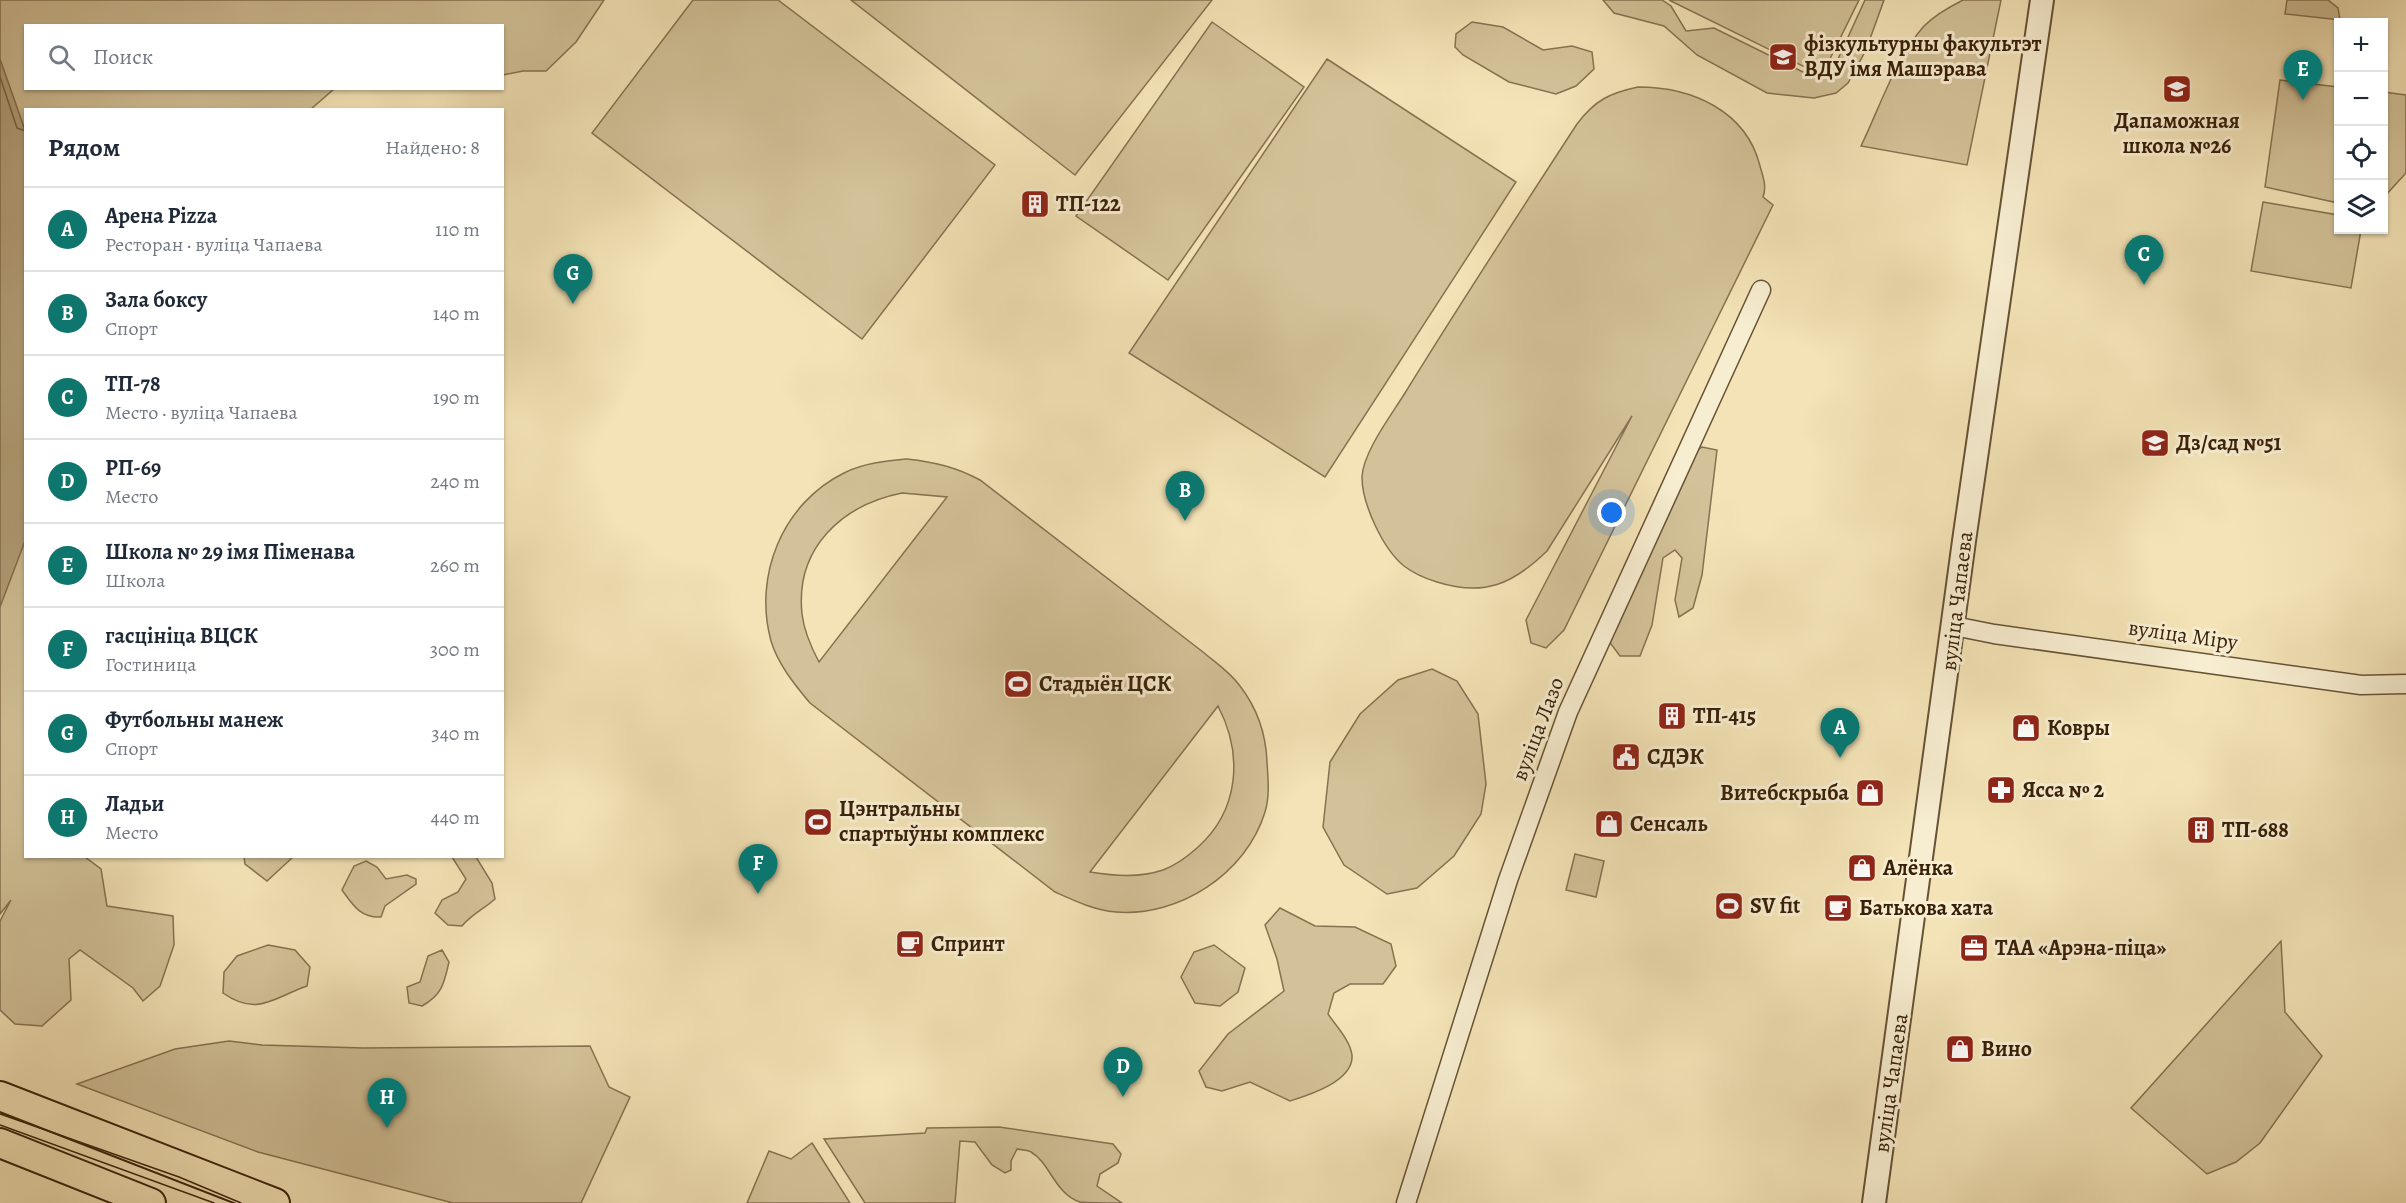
<!DOCTYPE html>
<html lang="ru">
<meta charset="utf-8">
<style>
:root{--surface:#fff;--page:#f2f2f3;--text:#1f2937;--muted:#747a83;--line:#e0e1e3;--accent:#0f766e}
body{margin:0;font-family:Alegreya,serif;background:var(--page);color:var(--text)}
.controls{position:absolute;right:18px;top:18px;display:grid;overflow:hidden;border-radius:0px;box-shadow:0 2px 4px #0004}
.controls button{width:54px;height:54px;display:grid;place-items:center;padding:0;border:0;border-bottom:2px solid var(--line);background:var(--surface);color:var(--text);font:30px sans-serif}
.you{position:absolute;left:1612px;top:513px;width:21px;height:21px;margin:-15px;border:4px solid #fff;border-radius:50%;background:#1a73e8;box-shadow:0 0 0 9px #1a73e833}
.badge{display:grid;place-items:center;width:39px;height:39px;border-radius:50%;background:var(--accent);color:#fff;font-size:20px;font-weight:700}
.pin{position:absolute;translate:-50% -50px;filter:drop-shadow(0 2px 3px #0008)}
.pin::after{content:'';position:absolute;top:32px;width:21px;height:18px;background:inherit;clip-path:polygon(0 0,100% 0,50% 100%)}
.list{margin:0;padding:0;list-style:none}
h2{display:flex;justify-content:space-between;align-items:center;height:78px;margin:0;padding:0 24px;font-size:26px}
h2 small{font-size:20px;font-weight:400;color:var(--muted)}
.list li{display:grid;grid-template-columns:39px 1fr auto;gap:18px;align-items:center;box-sizing:border-box;height:84px;padding:0 24px;border-top:2px solid var(--line)}
.list b{display:block;font-size:22px;white-space:nowrap}
.list p{margin:0;font-size:20px;white-space:nowrap;color:var(--muted)}
.list em{font-size:20px;font-style:normal;color:var(--muted)}
.icon{flex:none;width:33px;height:33px;fill:none;stroke:currentColor;stroke-width:2;stroke-linecap:round;stroke-linejoin:round}
.map{position:relative;flex:none;width:2406px;height:1203px;overflow:hidden}
.search{position:absolute;background:var(--surface);box-shadow:0 2px 4px #0004;left:24px;top:24px;width:480px;height:66px;display:flex;align-items:center;gap:15px;box-sizing:border-box;padding:0 21px;border-radius:0px;color:var(--muted);font-size:22px}
.panel{position:absolute;background:var(--surface);box-shadow:0 2px 4px #0004;left:24px;top:108px;width:480px;height:750px;border-radius:0px}
.map>svg:first-child{display:block}
.green{fill:#d3c299;stroke:#867251;stroke-width:1.5;fill-rule:evenodd}
.water{fill:#b4a17b;stroke:#836e4d;stroke-width:1.5}
.lines{fill:none;stroke-linecap:round;stroke-linejoin:round}
.shore{stroke:#766142;stroke-width:1.5}
.minor-casing{stroke:#685234;stroke-width:21}
.tertiary-casing{stroke:#685234;stroke-width:26}
.primary-casing{stroke:#392109;stroke-width:32}
.minor{stroke:#f7edd0;stroke-width:18}
.tertiary{stroke:#f7edd0;stroke-width:22}
.primary{stroke:#f3e3b6;stroke-width:28}
.tram{stroke:#392109;stroke-width:1.5}
.labels{text-anchor:middle;dominant-baseline:central;stroke-width:6;stroke-linejoin:round;paint-order:stroke}
.poi-label{font-size:22px;font-weight:bold;fill:#392109;stroke:#f7edd0;text-anchor:start}
.street-label{font-size:22px;fill:#392109;stroke:#f7edd0}
</style>
<div class="map">
<svg width="2406" height="1203" viewBox="0 0 2406 1203">
<rect width="100%" height="100%" fill="#f3e3b6"/>
<filter id="stains"><feTurbulence type="fractalNoise" baseFrequency=".00333" numOctaves="4"/><feColorMatrix values="0 0 0 0 .2 0 0 0 0 .09 0 0 0 0 .02 0 0 0 .5 -.17"/></filter>
<radialGradient id="worn" r=".72"><stop offset=".6" stop-color="#630" stop-opacity="0"/><stop offset="1" stop-color="#630" stop-opacity=".3"/></radialGradient>
<path class="green" d="M0,0H604L576,42L546,71H523L503,75L502,26H26V88L334,89L311,109L26,110V856L85,857L101,869L107,906L173,916L174,945L160,986L143,1001L133,988L80,950L69,959L71,1000L42,1026L15,1024L0,1010V921L11,900L0,914Z
M693,0H778L995,165L862,339L592,133Z
M851,0H1212L1075,175Z
M1603,0H1662L1671,6L1686,31L1714,28L1815,78L1819,74L1669,0H1859L1824,71L1837,61L1865,0H1884L1866,50L1848,83L1836,93L1814,98L1767,93L1697,55L1664,26L1614,13Z
M1963,0H2001L1967,165L1861,146C1880,107 1895,59 1924,26C1935,15 1949,7 1963,0Z
M2287,0H2328L2338,8L2340,20L2285,14Z
M1212,22L1304,87L1168,280L1076,216Z
M1472,22L1503,27L1543,50L1572,46L1592,52L1594,69L1576,86L1556,94L1509,82L1463,55L1455,47L1456,34Z
M1327,59L1516,182L1325,477L1129,353Z
M2280,80L2338,87V203L2265,187Z
M1638,87C1691,87 1746,110 1760,166C1763,177 1767,186 1763,197L1773,205L1564,630L1546,648L1531,643L1526,620L1632,416L1547,551C1513,584 1484,597 1437,582C1427,579 1413,573 1404,566C1383,549 1362,504 1362,477C1363,452 1392,414 1405,393C1461,302 1519,213 1577,124C1595,100 1610,93 1638,87Z
M2384,92L2406,95V173L2384,197Z
M2263,202L2338,215V230H2361L2351,288L2251,271Z
M1702,447L1717,450L1702,575L1693,608L1679,617L1675,600L1682,558L1675,550L1663,558L1652,625L1640,656H1620L1608,640L1694,452Z
M907,459C934,462 956,467 980,480L1203,652C1216,663 1230,672 1240,686C1257,708 1266,735 1267,762C1268,779 1270,796 1265,812C1246,874 1179,917 1116,912C1094,910 1075,901 1055,892L810,703C794,684 778,664 771,641C753,575 783,503 844,473C864,463 886,461 907,459ZM902,493L947,497L819,662C811,647 804,631 802,614C795,548 842,505 902,493ZM1218,706C1243,754 1240,810 1197,848C1187,857 1176,865 1163,870C1139,878 1115,876 1090,872Z
M1432,669L1457,681L1478,714L1486,784L1481,814L1454,856L1417,888L1387,894L1344,865L1323,827L1330,762L1360,714L1398,680Z
M1575,854L1604,861L1596,897L1566,890Z
M244,857V856L293,857L267,881L245,864Z
M452,857H476L492,883L495,899C484,909 472,914 462,926L448,925L435,913L442,900L458,892L466,879Z
M366,861L377,867L386,879L407,875L416,879V884L385,906L381,917C360,918 353,905 342,890L354,866Z
M1280,908L1315,926L1355,927L1391,944L1396,966L1383,984H1350L1334,993L1328,1014C1336,1026 1350,1040 1352,1055C1354,1081 1309,1095 1290,1101L1250,1082L1222,1091L1206,1087L1199,1071L1228,1034L1284,991L1277,959L1265,925Z
M2281,941L2285,1012L2322,1056L2260,1143L2236,1162L2207,1174L2131,1108Z
M268,945L295,950L310,967L307,986C273,998 257,1017 223,993L224,972L237,956Z
M1214,945L1245,968L1238,992L1220,1006L1195,1003L1181,977L1194,952Z
M442,950L449,962C444,984 442,995 422,1006L409,1003L407,987L420,982L428,956Z
M229,1041L262,1045L363,1048L590,1046L609,1087L630,1097L581,1203H453L258,1152L77,1084L175,1049Z
M999,1127L1113,1144L1121,1154L1118,1163L1100,1174L1097,1186L1122,1203C1109,1203 1091,1203 1080,1202C1055,1194 1050,1163 1031,1152C1028,1150 1021,1150 1017,1149L1011,1161V1170L1005,1173L992,1165L975,1142L960,1141L955,1203H865L824,1139L925,1133L927,1128Z
M812,1143L850,1203H747L769,1151L791,1159Z"/>
<path class="water" d="M0,59L26,133L25,541L0,607Z"/>
<g class="lines">
<path class="shore" d="M0,77L17,128L26,131"/>
<g class="minor-casing">
<path id="minor" d="M1954,626L1994,634L2361,685L2406,684
M1406,1203L1508,880L1568,712L1761,290"/>
</g>
<g class="tertiary-casing">
<path id="tertiary" d="M1874,1203L1964,541L2042,0"/>
</g>
<g class="primary-casing">
<path id="primary" d="M0,1096L275,1203
M0,1143L151,1203"/>
</g>
<use href="#minor" class="minor"/>
<use href="#tertiary" class="tertiary"/>
<use href="#primary" class="primary"/>
<path class="tram" d="M0,1114L179,1177L241,1203
M0,1125L214,1203"/>
</g>
<defs>
<g id="university-square" transform="scale(1.5)"><rect x="-9" y="-9" width="18" height="18" rx="4" fill="#8f2418" stroke="#f7edd0"/><path d="M0-5L7-2L0 1L-7-2ZM-4 1L0 2.5L4 1V4Q0 6-4 4Z" fill="#fff"/></g>
<g id="school-square" transform="scale(1.5)"><rect x="-9" y="-9" width="18" height="18" rx="4" fill="#8f2418" stroke="#f7edd0"/><path d="M0-5L7-2L0 1L-7-2ZM-4 1L0 2.5L4 1V4Q0 6-4 4Z" fill="#fff"/></g>
<g id="building-square" transform="scale(1.5)"><rect x="-9" y="-9" width="18" height="18" rx="4" fill="#8f2418" stroke="#f7edd0"/><path d="M-4-6H4V6H1V3H-1V6H-4ZM-2.5-4.3h1.7v1.8h-1.7ZM.8-4.3h1.7v1.8H.8ZM-2.5-1h1.7V.8h-1.7ZM.8-1h1.7V.8H.8Z" fill="#fff"/></g>
<g id="stadium-square" transform="scale(1.5)"><rect x="-9" y="-9" width="18" height="18" rx="4" fill="#8f2418" stroke="#f7edd0"/><path d="M0-5a6.5 5 0 1 0 0 10a6.5 5 0 1 0 0-10ZM-3.5-1.8h7v3.6h-7Z" fill="#fff"/></g>
<g id="shop-square" transform="scale(1.5)"><rect x="-9" y="-9" width="18" height="18" rx="4" fill="#8f2418" stroke="#f7edd0"/><path d="M-5-2.5h2.3a2.7 3.5 0 0 1 5.4 0H5L5.5 6h-11ZM-1.5-2.5h3a1.5 2.3 0 0 0-3 0Z" fill="#fff"/></g>
<g id="civic-square" transform="scale(1.5)"><rect x="-9" y="-9" width="18" height="18" rx="4" fill="#8f2418" stroke="#f7edd0"/><path d="M-.6-6.5H3V-4.5H.6V-3L4-1V1h2V6H-6V1h2V-1L-.6-3ZM-1.2 2.5V6h2.4V2.5Z" fill="#fff"/></g>
<g id="pharmacy-square" transform="scale(1.5)"><rect x="-9" y="-9" width="18" height="18" rx="4" fill="#8f2418" stroke="#f7edd0"/><path d="M-2-6h4v4h4v4h-4v4h-4v-4h-4v-4h4Z" fill="#fff"/></g>
<g id="cafe-square" transform="scale(1.5)"><rect x="-9" y="-9" width="18" height="18" rx="4" fill="#8f2418" stroke="#f7edd0"/><path d="M-5.5-4.5H6V0H3Q3 3.5 0 3.5H-2.5Q-5.5 3.5-5.5 0ZM3-3.2v2h1.7v-2ZM-6 4.5H4V6H-6Z" fill="#fff"/></g>
<g id="office-square" transform="scale(1.5)"><rect x="-9" y="-9" width="18" height="18" rx="4" fill="#8f2418" stroke="#f7edd0"/><path d="M-6-3h4V-5.5h4V-3h4V5H-6ZM-1-4.5V-3h2v-1.5ZM-6 0V1H6V0Z" fill="#fff"/></g>
</defs>
<g fill-rule="evenodd">
<use href="#university-square" x="1783" y="57"/>
<use href="#school-square" x="2177" y="89"/>
<use href="#building-square" x="1035" y="204"/>
<use href="#school-square" x="2155" y="443"/>
<use href="#stadium-square" x="1018" y="684"/>
<use href="#building-square" x="1672" y="716"/>
<use href="#shop-square" x="2026" y="728"/>
<use href="#civic-square" x="1626" y="757"/>
<use href="#pharmacy-square" x="2001" y="790"/>
<use href="#shop-square" x="1870" y="793"/>
<use href="#stadium-square" x="818" y="822"/>
<use href="#shop-square" x="1609" y="824"/>
<use href="#building-square" x="2201" y="830"/>
<use href="#shop-square" x="1862" y="868"/>
<use href="#stadium-square" x="1729" y="906"/>
<use href="#cafe-square" x="1838" y="908"/>
<use href="#cafe-square" x="910" y="944"/>
<use href="#office-square" x="1974" y="948"/>
<use href="#shop-square" x="1960" y="1049"/>
</g>
<g class="labels">
<g class="poi-label">
<text x="1804" y="44">фізкультурны факультэт<tspan x="1804" dy="25">ВДУ імя Машэрава</tspan></text>
<text x="2177" y="121" text-anchor="middle">Дапаможная<tspan x="2177" dy="25">школа №26</tspan></text>
<text x="1056" y="204">ТП-122</text>
<text x="2176" y="443">Дз/сад №51</text>
<text x="1039" y="684">Стадыён ЦСК</text>
<text x="1693" y="716">ТП-415</text>
<text x="2047" y="728">Ковры</text>
<text x="1647" y="757">СДЭК</text>
<text x="2022" y="790">Ясса № 2</text>
<text x="1849" y="793" text-anchor="end">Витебскрыба</text>
<text x="839" y="809">Цэнтральны<tspan x="839" dy="25">спартыўны комплекс</tspan></text>
<text x="1630" y="824">Сенсаль</text>
<text x="2222" y="830">ТП-688</text>
<text x="1883" y="868">Алёнка</text>
<text x="1750" y="906">SV fit</text>
<text x="1859" y="908">Батькова хата</text>
<text x="931" y="944">Спринт</text>
<text x="1995" y="948">ТАА «Арэна-піца»</text>
<text x="1981" y="1049">Вино</text>
</g>
<g class="street-label">
<text transform="translate(1957 601) rotate(-83)">вуліца Чапаева</text>
<text transform="translate(2183 635) rotate(8)">вуліца Міру</text>
<text transform="translate(1538 729) rotate(-69)">вуліца Лазо</text>
<text transform="translate(1891 1083) rotate(-82)">вуліца Чапаева</text>
</g>
</g>
<rect width="100%" height="100%" filter="url(#stains)"/>
<rect width="100%" height="100%" fill="url(#worn)"/>
</svg>
<div class="controls">
<button>+</button>
<button>−</button>
<button><svg class="icon" aria-label="locate" viewBox="0 0 24 24"><circle cx="12" cy="12" r="6"/><path d="M12 2v4M12 18v4M2 12h4M18 12h4"/></svg></button>
<button><svg class="icon" aria-label="layers" viewBox="0 0 24 24"><path d="M12 4l9 5-9 5-9-5zM3 14l9 5 9-5"/></svg></button>
</div>
<div class="you"></div>
<div class="pin badge" style="left:1840px;top:758px">A</div>
<div class="pin badge" style="left:1185px;top:521px">B</div>
<div class="pin badge" style="left:2144px;top:285px">C</div>
<div class="pin badge" style="left:1123px;top:1097px">D</div>
<div class="pin badge" style="left:2303px;top:100px">E</div>
<div class="pin badge" style="left:758px;top:894px">F</div>
<div class="pin badge" style="left:573px;top:304px">G</div>
<div class="pin badge" style="left:387px;top:1128px">H</div>
<div class="search"><svg class="icon" aria-label="search" viewBox="0 0 24 24"><circle cx="10" cy="10" r="6"/><path d="M15 15l6 6"/></svg>Поиск</div>
<section class="panel">
<h2>Рядом<small>Найдено: 8</small></h2>
<ul class="list">
<li><span class="badge">A</span><div><b>Арена Pizza</b><p>Ресторан · вуліца Чапаева</p></div><em>110 m</em></li>
<li><span class="badge">B</span><div><b>Зала боксу</b><p>Спорт</p></div><em>140 m</em></li>
<li><span class="badge">C</span><div><b>ТП-78</b><p>Место · вуліца Чапаева</p></div><em>190 m</em></li>
<li><span class="badge">D</span><div><b>РП-69</b><p>Место</p></div><em>240 m</em></li>
<li><span class="badge">E</span><div><b>Школа № 29 імя Піменава</b><p>Школа</p></div><em>260 m</em></li>
<li><span class="badge">F</span><div><b>гасцініца ВЦСК</b><p>Гостиница</p></div><em>300 m</em></li>
<li><span class="badge">G</span><div><b>Футбольны манеж</b><p>Спорт</p></div><em>340 m</em></li>
<li><span class="badge">H</span><div><b>Ладьи</b><p>Место</p></div><em>440 m</em></li>
</ul>
</section>
</div>
